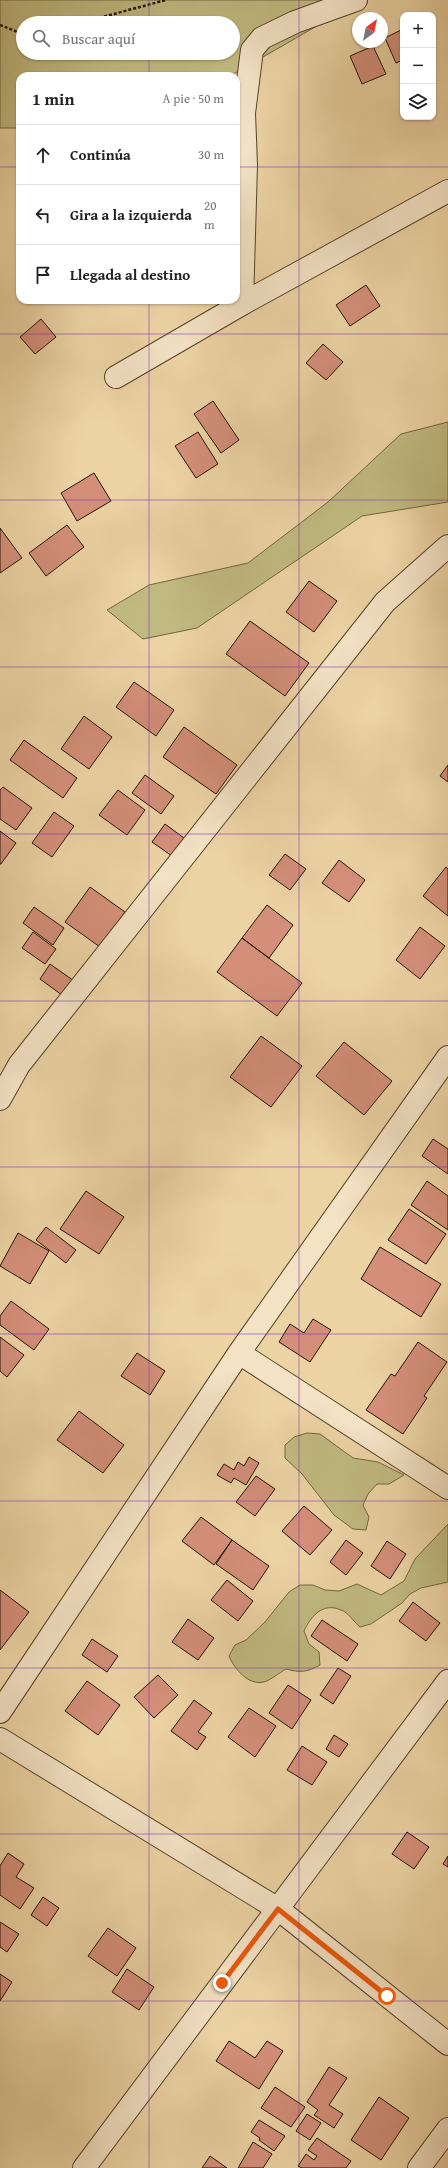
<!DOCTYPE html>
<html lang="es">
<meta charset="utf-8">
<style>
:root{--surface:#fff;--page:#f2f2f2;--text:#222;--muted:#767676;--line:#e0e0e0}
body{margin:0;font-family:"Gentium Book Plus",serif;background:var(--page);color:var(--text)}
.controls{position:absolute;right:12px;top:12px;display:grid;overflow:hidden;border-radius:8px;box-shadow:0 1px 3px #0004}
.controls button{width:36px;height:36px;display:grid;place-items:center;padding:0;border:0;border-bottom:1px solid var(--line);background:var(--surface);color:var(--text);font:20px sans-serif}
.compass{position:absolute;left:352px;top:12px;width:36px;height:36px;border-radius:50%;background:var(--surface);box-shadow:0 1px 3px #0004;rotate:33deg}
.stop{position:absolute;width:12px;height:12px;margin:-9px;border:3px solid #ea580c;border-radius:50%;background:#fff}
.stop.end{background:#ea580c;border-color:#fff;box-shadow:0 1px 4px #0008}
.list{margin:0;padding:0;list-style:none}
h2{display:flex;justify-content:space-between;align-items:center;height:52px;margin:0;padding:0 16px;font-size:17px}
h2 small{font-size:13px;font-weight:400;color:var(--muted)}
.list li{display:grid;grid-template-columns:26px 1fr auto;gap:12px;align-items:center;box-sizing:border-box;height:60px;padding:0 16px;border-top:1px solid var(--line)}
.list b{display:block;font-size:15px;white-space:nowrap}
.list em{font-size:13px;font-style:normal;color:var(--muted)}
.icon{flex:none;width:22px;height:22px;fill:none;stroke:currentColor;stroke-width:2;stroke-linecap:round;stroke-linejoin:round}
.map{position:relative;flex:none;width:448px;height:2168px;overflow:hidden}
.search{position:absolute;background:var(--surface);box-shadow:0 1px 3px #0004;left:16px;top:16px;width:224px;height:44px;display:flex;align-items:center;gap:10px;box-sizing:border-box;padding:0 14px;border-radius:22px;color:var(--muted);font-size:15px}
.panel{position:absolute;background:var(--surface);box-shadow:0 1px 3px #0004;left:16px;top:72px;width:224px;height:232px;border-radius:12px}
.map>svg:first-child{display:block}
.green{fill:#c0ba80;stroke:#726640;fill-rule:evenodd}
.building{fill:#d48f7a;stroke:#231200}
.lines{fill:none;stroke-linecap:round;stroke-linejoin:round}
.minor-casing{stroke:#554229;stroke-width:24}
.path{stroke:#231200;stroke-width:2.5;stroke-dasharray:3 2;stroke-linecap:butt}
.minor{stroke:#f3e2c4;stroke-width:22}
.route{stroke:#ea580c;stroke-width:5}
.grid{fill:none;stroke:#7b2cbf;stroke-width:1;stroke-opacity:0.55}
</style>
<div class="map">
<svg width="448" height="2168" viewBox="0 0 448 2168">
<rect width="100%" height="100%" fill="#ecd3a4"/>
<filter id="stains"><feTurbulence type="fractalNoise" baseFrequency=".005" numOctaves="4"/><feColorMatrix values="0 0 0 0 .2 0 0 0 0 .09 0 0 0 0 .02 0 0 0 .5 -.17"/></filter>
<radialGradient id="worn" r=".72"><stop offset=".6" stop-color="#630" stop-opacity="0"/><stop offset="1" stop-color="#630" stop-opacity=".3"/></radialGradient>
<path class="green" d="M0,0H362L230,76H20V128H0ZM23,23H233V53H23Z
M448,422V502L362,516L197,628L143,639L107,610L149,585L248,563L328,502L401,434Z
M307,1433L320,1434L353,1458L378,1462L404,1475L389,1484H377L368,1494L363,1505L369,1517L366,1530L353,1529L334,1515L302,1474L285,1458V1445L294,1437Z
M448,1524V1582L421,1588L410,1594L402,1603L371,1624L360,1627C354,1622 348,1612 341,1610C323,1602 311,1616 304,1631L309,1644L319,1652L320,1665C308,1672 300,1673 286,1669C279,1673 271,1680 264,1682C248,1686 234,1668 229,1656L235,1645L246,1640L265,1622L289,1592L300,1585H313L325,1590L339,1591L357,1584L381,1595L404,1581L415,1559Z"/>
<path class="building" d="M401,30L403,34V60L396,63L385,38Z
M373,46L386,74L362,84L350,56Z
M366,285L380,306L350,326L336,305Z
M41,319L56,337L35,354L20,337Z
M323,344L343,362L326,380L306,363Z
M213,401L239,440L221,453L194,414Z
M198,432L218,464L196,478L175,446Z
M94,473L111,501L77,521L61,493Z
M67,525L84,547L46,576L29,553Z
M0,528L22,558L0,573Z
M309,581L337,601L314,632L286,612Z
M250,621L309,663L285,696L226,654Z
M134,682L174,710L156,736L116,707Z
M84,716L112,737L89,769L61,749Z
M184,727L237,765L216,794L163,757Z
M24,740L77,778L63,798L10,760Z
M448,765V782L440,776Z
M145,775L174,796L161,814L132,793Z
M3,787L32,808L16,830L0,819V790Z
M118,790L145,810L127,835L99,815Z
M54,812L74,826L52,857L32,843Z
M165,824L184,838L172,856L152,842Z
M0,831L16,843L1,864H0Z
M285,854L306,869L290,890L269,875Z
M339,860L365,880L349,902L322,883Z
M446,867L448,869V916L423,896Z
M90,887L125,912L100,947L65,922Z
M267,905L293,925L269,958L242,938Z
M34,907L64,928L53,945L23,923Z
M420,927L445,946L420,979L396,960Z
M33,932L56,949L45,964L22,948Z
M242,938L302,983L277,1016L217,972Z
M50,964L77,983L66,998L40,979Z
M261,1036L302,1066L271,1107L230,1077Z
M344,1042L392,1081L364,1115L316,1076Z
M433,1139L448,1149V1174L422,1156Z
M427,1181L448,1196V1230L411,1205Z
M86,1191L124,1217L99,1254L60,1229Z
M409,1209L446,1234L426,1264L388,1240Z
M46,1227L76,1250L66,1263L36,1240Z
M18,1233L49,1251L30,1284L0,1266Z
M380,1247L441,1284L421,1317L361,1279Z
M11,1301L49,1329L34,1350L0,1325V1316Z
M313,1319L331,1330L310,1362L279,1342L290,1324L304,1333Z
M0,1337L24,1355L7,1377L0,1371Z
M418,1342L447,1362L424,1396L427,1398L403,1434L366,1410L391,1374L395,1376Z
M137,1353L165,1371L150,1395L121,1376Z
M79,1411L124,1445L103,1473L57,1440Z
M249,1457L259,1463L246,1485L234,1478L231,1483L217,1475L224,1464L234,1470L238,1462L244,1466Z
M256,1476L275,1489L255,1516L236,1502Z
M304,1506L332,1530L310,1555L282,1531Z
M201,1517L232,1540L214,1565L182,1541Z
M232,1540L269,1566L253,1590L216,1564Z
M346,1540L363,1553L346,1575L330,1562Z
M387,1541L406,1554L390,1579L371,1566Z
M227,1580L253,1601L238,1621L211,1600Z
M0,1590L29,1612L0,1650Z
M413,1602L440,1623L426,1641L399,1621Z
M188,1619L214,1638L198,1660L172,1642Z
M322,1620L358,1644L347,1661L311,1636Z
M92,1639L118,1656L107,1672L82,1655Z
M338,1668L351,1676L333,1704L320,1695Z
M158,1675L178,1695L154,1718L134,1697Z
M87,1681L120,1705L98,1735L65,1711Z
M288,1685L311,1700L292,1729L269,1713Z
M194,1700L212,1713L198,1732L206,1737L197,1750L171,1731Z
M249,1708L276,1726L255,1757L228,1737Z
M334,1735L348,1744L339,1757L326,1749Z
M302,1746L327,1762L312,1785L287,1770Z
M407,1832L429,1847L414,1869L392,1854Z
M8,1853L24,1864L16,1877L34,1888L20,1909L0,1895V1866Z
M448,1856V1867L443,1864Z
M43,1897L59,1908L47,1926L31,1915Z
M0,1922L19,1934L7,1952L0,1947Z
M108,1928L136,1948L117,1976L88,1956Z
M127,1969L154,1987L139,2010L112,1992Z
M0,1974L12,1982L0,2001Z
M229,2041L255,2058L267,2041L283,2051L259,2089L216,2061Z
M329,2067L347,2078L329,2105L343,2114L334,2128L314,2115L318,2110L307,2102Z
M275,2087L305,2107L291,2127L261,2108Z
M379,2097L409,2118L381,2160L351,2140Z
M307,2114L321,2123L310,2140L296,2131Z
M259,2120L285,2136L274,2151L259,2140L260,2138L251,2132Z
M317,2138L351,2161L346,2168H302L298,2166L306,2154L314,2160L317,2156L308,2150Z
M253,2142L272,2154L263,2168H238Z
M210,2156L227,2168H202Z"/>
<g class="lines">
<g class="minor-casing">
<path id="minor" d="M242,304L246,165L244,113L252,50L262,38L295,22L356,0
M116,377L242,304L448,191
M0,1099L19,1065L385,602L448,546
M239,1353L448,1488
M0,1712L239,1353L448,1057
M0,1739L278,1909L448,2044
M84,2168L448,1681
M419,2168L448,2129"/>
</g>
<path class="path" d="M80,23L166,0
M0,25L23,34"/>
<use href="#minor" class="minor"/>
</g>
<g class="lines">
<path class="route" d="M222,1983L278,1909L387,1996"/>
</g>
<path class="grid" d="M149,0V23M299,0V2168M149,53V76M0,167H20M236,167H448M149,300V2168M0,334H448M0,500H448M0,667H448M0,834H448M0,1001H448M0,1167H448M0,1334H448M0,1501H448M0,1668H448M0,1834H448M0,2001H448"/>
<rect width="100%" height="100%" filter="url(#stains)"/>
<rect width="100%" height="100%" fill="url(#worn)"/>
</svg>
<div class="controls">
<button>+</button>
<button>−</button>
<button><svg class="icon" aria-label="layers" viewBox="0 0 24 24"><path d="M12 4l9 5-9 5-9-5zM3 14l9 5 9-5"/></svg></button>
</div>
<svg class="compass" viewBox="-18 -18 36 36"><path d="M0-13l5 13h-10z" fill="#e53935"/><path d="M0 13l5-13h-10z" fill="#767676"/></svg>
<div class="stop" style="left:387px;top:1996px"></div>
<div class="stop end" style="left:222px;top:1983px"></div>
<div class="search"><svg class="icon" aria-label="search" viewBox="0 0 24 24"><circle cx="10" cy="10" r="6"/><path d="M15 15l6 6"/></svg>Buscar aquí</div>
<section class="panel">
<h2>1 min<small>A pie · 50 m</small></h2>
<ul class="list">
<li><svg class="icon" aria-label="ahead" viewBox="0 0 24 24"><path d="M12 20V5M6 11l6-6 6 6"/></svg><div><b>Continúa</b></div><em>30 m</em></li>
<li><svg class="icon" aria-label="left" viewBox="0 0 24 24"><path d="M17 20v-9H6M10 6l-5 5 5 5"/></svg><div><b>Gira a la izquierda</b></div><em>20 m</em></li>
<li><svg class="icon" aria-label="arrive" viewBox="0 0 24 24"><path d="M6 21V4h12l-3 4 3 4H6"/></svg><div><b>Llegada al destino</b></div></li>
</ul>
</section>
</div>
